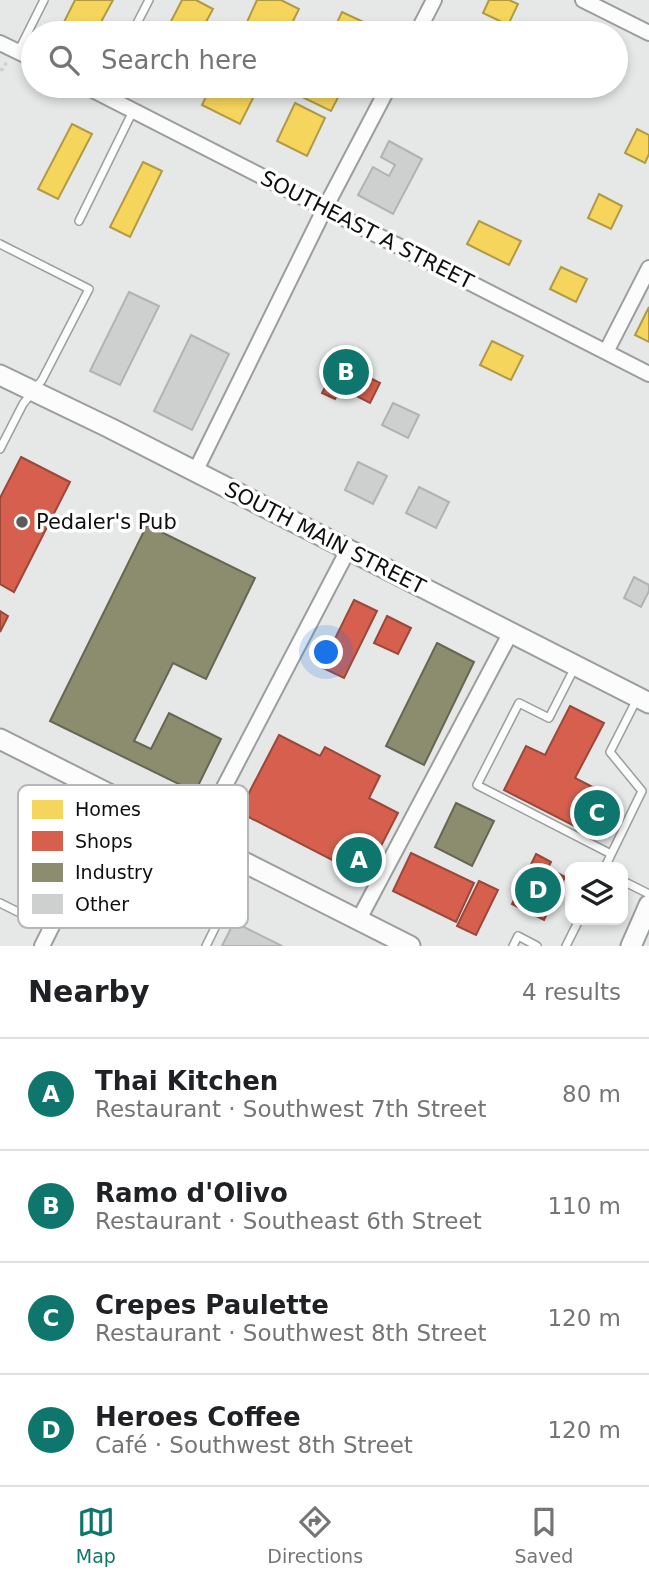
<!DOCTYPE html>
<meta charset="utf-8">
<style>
:root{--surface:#fff;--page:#f2f2f2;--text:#202124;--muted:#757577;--line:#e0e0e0;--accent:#0f766e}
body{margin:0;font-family:"DejaVu Sans",sans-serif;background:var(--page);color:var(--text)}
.controls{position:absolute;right:21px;bottom:21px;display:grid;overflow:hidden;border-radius:14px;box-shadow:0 4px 10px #0003}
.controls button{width:63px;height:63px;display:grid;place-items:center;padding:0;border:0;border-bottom:2px solid var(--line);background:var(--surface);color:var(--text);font:35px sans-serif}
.you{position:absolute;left:327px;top:653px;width:24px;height:24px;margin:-18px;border:5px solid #fff;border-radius:50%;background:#1a73e8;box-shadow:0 0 0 10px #1a73e833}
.badge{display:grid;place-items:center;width:46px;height:46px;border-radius:50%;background:var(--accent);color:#fff;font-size:23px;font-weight:700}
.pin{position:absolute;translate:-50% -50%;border:4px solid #fff;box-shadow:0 2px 7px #0006}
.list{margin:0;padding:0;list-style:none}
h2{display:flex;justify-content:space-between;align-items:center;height:91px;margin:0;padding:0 28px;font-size:30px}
h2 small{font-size:23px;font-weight:400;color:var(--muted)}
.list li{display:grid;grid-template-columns:46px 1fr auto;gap:21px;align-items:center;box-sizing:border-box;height:112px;padding:0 28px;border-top:2px solid var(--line)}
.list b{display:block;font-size:26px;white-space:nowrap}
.list p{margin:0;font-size:23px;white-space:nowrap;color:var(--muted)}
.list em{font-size:23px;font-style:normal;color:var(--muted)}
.icon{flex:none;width:38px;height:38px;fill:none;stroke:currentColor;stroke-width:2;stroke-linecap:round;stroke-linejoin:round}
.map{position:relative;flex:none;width:649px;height:946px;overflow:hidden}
.search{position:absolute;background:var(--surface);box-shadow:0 4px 10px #0003;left:21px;right:21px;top:21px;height:77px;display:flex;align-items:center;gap:18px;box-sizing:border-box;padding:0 24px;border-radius:38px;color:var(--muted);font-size:26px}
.sheet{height:539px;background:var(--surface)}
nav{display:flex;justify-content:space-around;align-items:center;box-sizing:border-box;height:98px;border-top:2px solid var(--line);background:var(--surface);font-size:19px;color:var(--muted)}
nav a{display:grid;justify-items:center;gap:4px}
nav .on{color:var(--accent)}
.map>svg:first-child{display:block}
.homes{fill:#f6d55c;stroke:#b09a45;stroke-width:2}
.shops{fill:#d6604d;stroke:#9a483a;stroke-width:2}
.industry{fill:#8c8c6e;stroke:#666651;stroke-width:2}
.building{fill:#ced0cf;stroke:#b1b3b2;stroke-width:2}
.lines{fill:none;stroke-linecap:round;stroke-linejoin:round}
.lane-casing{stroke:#9c9d9d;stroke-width:10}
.street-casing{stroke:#9c9d9d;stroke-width:18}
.secondary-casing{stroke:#9c9d9d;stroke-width:23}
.path{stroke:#cfd0d0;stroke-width:3.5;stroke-dasharray:3.5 3.5;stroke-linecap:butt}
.lane{stroke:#fbfcfb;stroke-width:7}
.street{stroke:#fbfcfb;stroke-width:14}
.secondary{stroke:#fbfcfb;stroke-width:19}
.poi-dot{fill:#5a5b5a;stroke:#fff;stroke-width:2.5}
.labels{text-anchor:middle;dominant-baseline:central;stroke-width:7;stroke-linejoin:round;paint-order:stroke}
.street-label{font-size:21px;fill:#0e0f0e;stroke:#fff}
.poi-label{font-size:21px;fill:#0e0f0e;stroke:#fff;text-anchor:start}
.key{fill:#fff;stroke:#b7b7b7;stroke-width:2}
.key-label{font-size:19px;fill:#0e0f0e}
</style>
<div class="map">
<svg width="649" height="946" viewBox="0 0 649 946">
<rect width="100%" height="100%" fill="#e6e8e7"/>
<path class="homes" d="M75,0H113L95,33H85L64,22Z
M182,0H196L213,9L200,33H165Z
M257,0H281L299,9L287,33H271L247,22Z
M489,0H509L518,4L508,25L483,13Z
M342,12L374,27L371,33H332Z
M548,23L568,33H543Z
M211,86H243L256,92L240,124L202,105Z
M305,86H344L331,111L300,96Z
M295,103L325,118L307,156L277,141Z
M72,124L92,134L58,199L38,189Z
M637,129L649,135V154L645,163L625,153Z
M143,162L162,171L130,237L110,227Z
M599,194L622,206L611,229L588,218Z
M479,221L521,241L509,265L467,244Z
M561,267L587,279L576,302L550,289Z
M649,307V342L635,335Z
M492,341L523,356L511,380L480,365Z"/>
<path class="shops" d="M338,362L380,383L370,403L341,388L335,399L322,393Z
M21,457L70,482L14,592L0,584V498Z
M354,600L377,611L344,678L321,667Z
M0,611L8,616L0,632Z
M387,616L411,628L398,654L374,643Z
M570,706L604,723L575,778L612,797L592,835L504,790L526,746L545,755Z
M279,735L320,756L325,747L380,776L369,798L398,813L365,877L239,812Z
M411,853L474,883L456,922L393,891Z
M536,854L551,862L548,868L565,877L544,920L512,904Z
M479,881L498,890L476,935L457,926Z"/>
<path class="industry" d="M147,525L255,578L206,679L173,663L134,741L151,749L169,713L221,739L195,792L50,721Z
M437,643L474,662L424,765L386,746Z
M456,803L494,821L472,866L435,847Z"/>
<path class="building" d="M389,141L422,159L393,214L358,195L373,167L389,176L395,165L381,157Z
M129,292L159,306L120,385L90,371Z
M191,335L229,354L192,430L154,411Z
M393,403L419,415L408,438L382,425Z
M358,462L387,476L373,504L345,490Z
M419,487L449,502L436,528L406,513Z
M634,577L649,585V591L641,607L624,598Z
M234,922L282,946H222Z"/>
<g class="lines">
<g class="lane-casing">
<path id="lane" d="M132,33L149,0
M18,52L44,0
M79,221L133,111
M0,244L89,289L42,380L23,404L0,449
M575,667L549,718L519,703L477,785L611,854
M605,867L642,791L610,752L637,699
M623,881L649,894
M0,903L50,928
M206,946L246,865
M513,946L518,936L537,946
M566,946L579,920"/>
</g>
<g class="street-casing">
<path id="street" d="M583,0L649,33
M417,33L434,0
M0,43L33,59
M85,86L649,374
M606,352L649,268
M195,472L325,208L389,86
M197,839L348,550
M358,921L511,632
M42,946L116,798"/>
</g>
<g class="secondary-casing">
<path id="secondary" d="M0,375L110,428L649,703
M0,739L410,946
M631,946L649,905"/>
</g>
<path class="path" d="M0,70L3,69L7,61"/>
<use href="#lane" class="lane"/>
<use href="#street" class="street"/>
<use href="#secondary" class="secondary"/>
</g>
<circle class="poi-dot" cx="22" cy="522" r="7"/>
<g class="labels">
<g class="street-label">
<text transform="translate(367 230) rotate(27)">SOUTHEAST A STREET</text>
<text transform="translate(325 538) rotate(27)">SOUTH MAIN STREET</text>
</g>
<g class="poi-label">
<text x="36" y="522">Pedaler's Pub</text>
</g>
</g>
<rect x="18" y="785" width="230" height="143" rx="10" class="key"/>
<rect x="32" y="800" width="31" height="19" fill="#f6d55c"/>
<rect x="32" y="831" width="31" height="20" fill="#d6604d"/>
<rect x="32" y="863" width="31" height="19" fill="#8c8c6e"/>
<rect x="32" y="894" width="31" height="20" fill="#ced0cf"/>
<g class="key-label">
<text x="75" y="816">Homes</text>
<text x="75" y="848">Shops</text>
<text x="75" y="879">Industry</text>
<text x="75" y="911">Other</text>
</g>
</svg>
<div class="controls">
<button><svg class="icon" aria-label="layers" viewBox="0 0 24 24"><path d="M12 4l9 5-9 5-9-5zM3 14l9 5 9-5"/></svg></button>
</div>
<div class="you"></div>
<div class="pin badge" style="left:359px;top:860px">A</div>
<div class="pin badge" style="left:346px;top:372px">B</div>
<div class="pin badge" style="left:597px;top:813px">C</div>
<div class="pin badge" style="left:538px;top:890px">D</div>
<div class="search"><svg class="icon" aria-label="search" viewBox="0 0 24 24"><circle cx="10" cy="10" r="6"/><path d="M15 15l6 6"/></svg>Search here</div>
</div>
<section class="sheet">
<h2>Nearby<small>4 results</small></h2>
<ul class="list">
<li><span class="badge">A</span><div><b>Thai Kitchen</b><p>Restaurant · Southwest 7th Street</p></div><em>80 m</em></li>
<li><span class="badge">B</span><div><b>Ramo d'Olivo</b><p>Restaurant · Southeast 6th Street</p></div><em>110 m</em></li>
<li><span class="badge">C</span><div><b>Crepes Paulette</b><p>Restaurant · Southwest 8th Street</p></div><em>120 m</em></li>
<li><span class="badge">D</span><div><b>Heroes Coffee</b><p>Café · Southwest 8th Street</p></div><em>120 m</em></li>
</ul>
</section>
<nav>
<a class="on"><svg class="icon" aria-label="map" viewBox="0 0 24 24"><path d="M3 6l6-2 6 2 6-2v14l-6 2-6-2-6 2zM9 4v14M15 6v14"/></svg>Map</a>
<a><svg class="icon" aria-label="directions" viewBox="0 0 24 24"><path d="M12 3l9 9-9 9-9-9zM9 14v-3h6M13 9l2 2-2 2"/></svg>Directions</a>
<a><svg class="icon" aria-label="saved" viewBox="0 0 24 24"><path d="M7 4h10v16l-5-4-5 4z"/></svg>Saved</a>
</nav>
